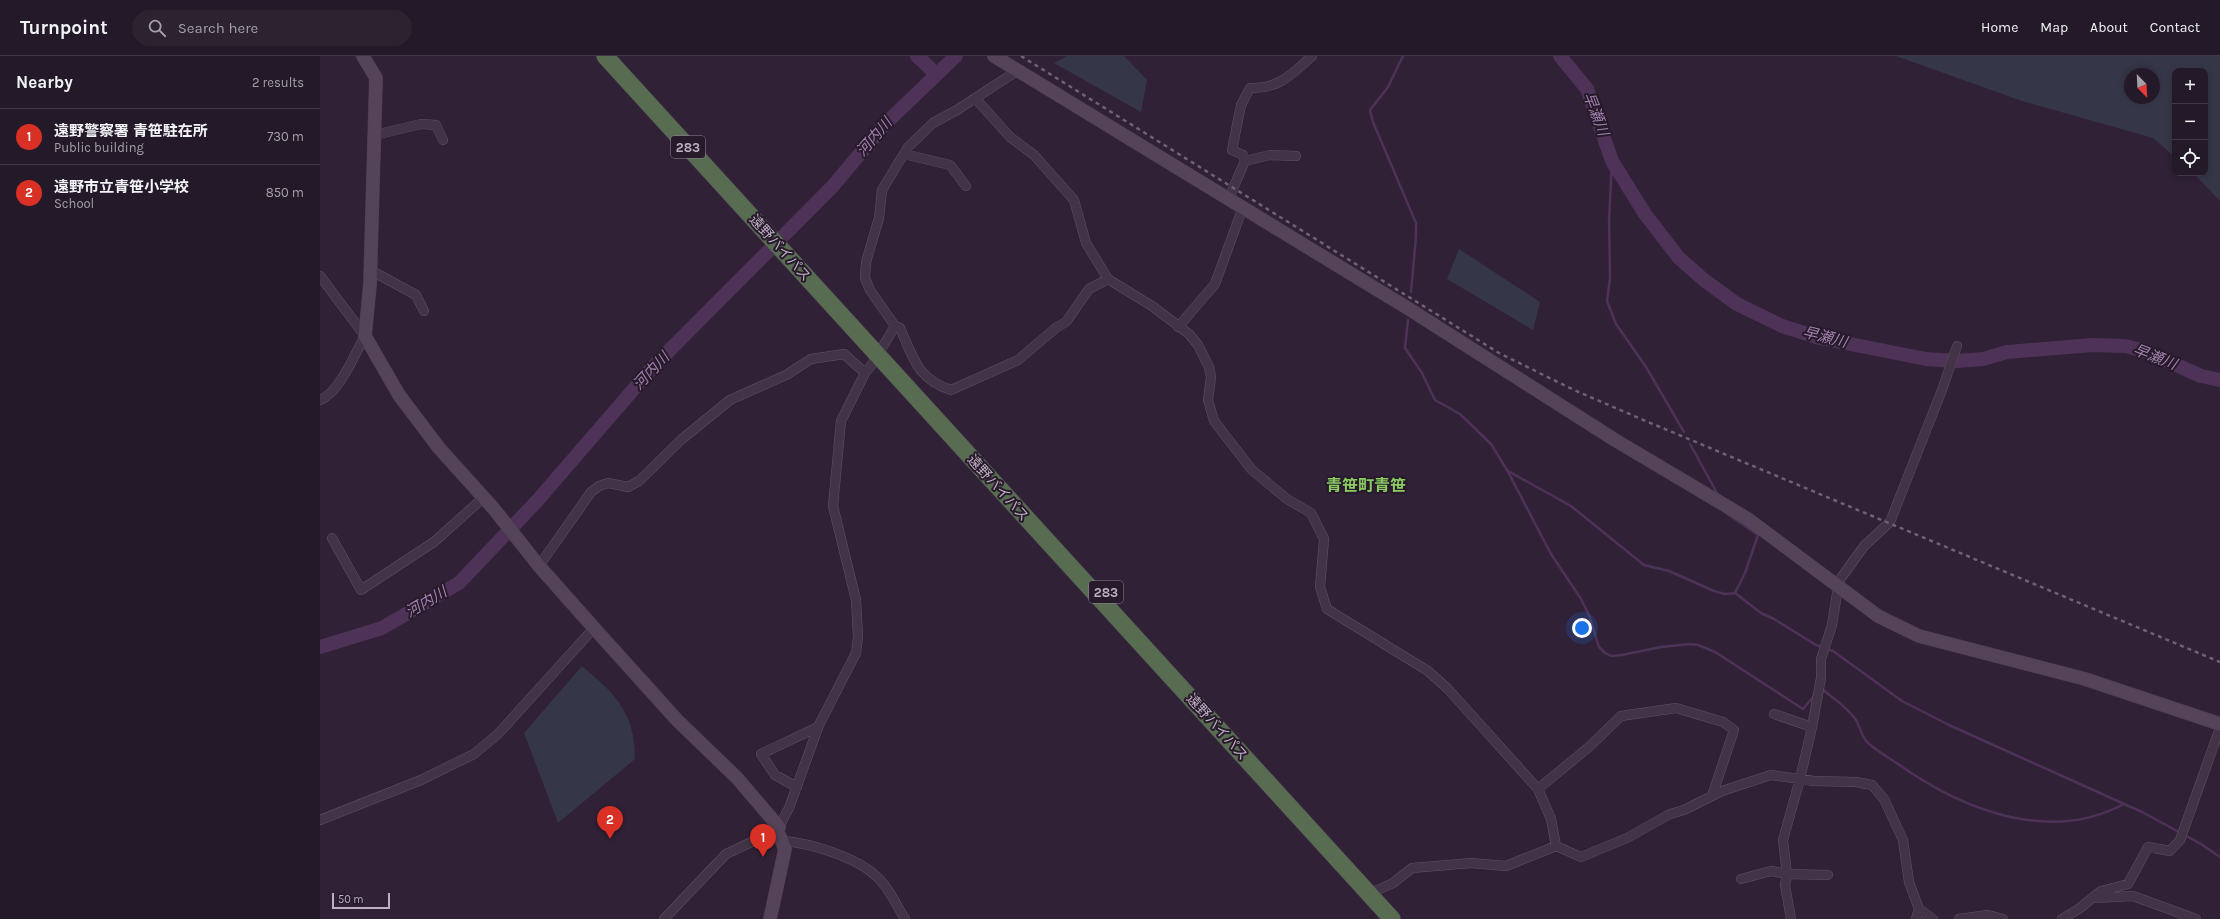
<!DOCTYPE html>
<meta charset="utf-8">
<style>
:root{--surface:#241928;--page:#2c2230;--text:#f1f3f6;--muted:#a3a0a8;--line:#413845;--accent:#d93025}
body{margin:0;font-family:Karla,"Noto Sans JP",sans-serif;background:var(--page);color:var(--text)}
.controls{position:absolute;right:12px;top:12px;display:grid;overflow:hidden;border-radius:8px;box-shadow:0 2px 6px #0003}
.controls button{width:36px;height:36px;display:grid;place-items:center;padding:0;border:0;border-bottom:1px solid var(--line);background:var(--surface);color:var(--text);font:20px sans-serif}
.compass{position:absolute;left:1804px;top:12px;width:36px;height:36px;border-radius:50%;background:var(--surface);box-shadow:0 2px 6px #0003;rotate:156deg}
.scale{position:absolute;left:12px;bottom:10px;width:58px;box-sizing:border-box;padding-left:4px;border:2px solid #bfafc3;border-top:0;font-size:11px;line-height:14px;white-space:nowrap;color:#bfafc3;-webkit-text-stroke:3px #271a2b;paint-order:stroke}
.you{position:absolute;left:1262px;top:572px;width:14px;height:14px;margin:-10px;border:3px solid #fff;border-radius:50%;background:#1a73e8;box-shadow:0 0 0 6px #1a73e833}
.badge{display:grid;place-items:center;width:26px;height:26px;border-radius:50%;background:var(--accent);color:#fff;font-size:13px;font-weight:700}
.pin{position:absolute;translate:-50% -33px;filter:drop-shadow(0 1px 2px #0008)}
.pin::after{content:'';position:absolute;top:21px;width:14px;height:12px;background:inherit;clip-path:polygon(0 0,100% 0,50% 100%)}
.list{margin:0;padding:0;list-style:none}
h2{display:flex;justify-content:space-between;align-items:center;height:52px;margin:0;padding:0 16px;font-size:17px}
h2 small{font-size:13px;font-weight:400;color:var(--muted)}
.list li{display:grid;grid-template-columns:26px 1fr auto;gap:12px;align-items:center;box-sizing:border-box;height:56px;padding:0 16px;border-top:1px solid var(--line)}
.list b{display:block;font-size:15px;white-space:nowrap}
.list p{margin:0;font-size:13px;white-space:nowrap;color:var(--muted)}
.list em{font-size:13px;font-style:normal;color:var(--muted)}
.icon{flex:none;width:22px;height:22px;fill:none;stroke:currentColor;stroke-width:2;stroke-linecap:round;stroke-linejoin:round}
.map{position:relative;flex:none;width:1900px;height:863px;overflow:hidden}
header{display:flex;align-items:center;gap:24px;box-sizing:border-box;height:56px;padding:0 20px;background:var(--surface);border-bottom:1px solid var(--line)}
header strong{font-size:19px}
nav{display:flex;gap:22px;margin-inline-start:auto;font-size:14px}
.search{width:280px;height:36px;background:var(--page);display:flex;align-items:center;gap:10px;box-sizing:border-box;padding:0 14px;border-radius:22px;color:var(--muted);font-size:15px}
main{display:flex}
aside{flex:1;background:var(--surface)}
.map>svg:first-child{display:block}
.green{fill:#363649;fill-rule:evenodd}
.lines{fill:none;stroke-linecap:round;stroke-linejoin:round}
.stream{stroke:#4e3257;stroke-width:2.5}
.river{stroke:#4e3257;stroke-width:14}
.street-casing{stroke:#605264;stroke-width:10}
.secondary-casing{stroke:#4c3e50;stroke-width:14}
.highway-casing{stroke:#4a3c4e;stroke-width:18}
.street{stroke:#423446;stroke-width:9}
.secondary{stroke:#554359;stroke-width:13}
.highway{stroke:#586c52;stroke-width:17}
.rail{stroke:#716076;stroke-width:2.5;stroke-dasharray:4 4;stroke-linecap:butt}
.labels{text-anchor:middle;dominant-baseline:central;stroke-width:4;stroke-linejoin:round;paint-order:stroke}
.shield{fill:#271a2b;stroke:#918295;stroke-width:1}
.shield-label{font-size:13px;font-weight:bold;fill:#bfafc3}
.street-label{font-size:14px;fill:#bfafc3;stroke:#271a2b}
.water-label{font-size:15px;font-style:italic;fill:#a280ae;stroke:#271a2b}
.quarter-label{font-size:16px;font-weight:bold;fill:#8bcc61;stroke:#271a2b}
</style>
<header>
<strong>Turnpoint</strong>
<div class="search"><svg class="icon" aria-label="search" viewBox="0 0 24 24"><circle cx="10" cy="10" r="6"/><path d="M15 15l6 6"/></svg>Search here</div>
<nav><a>Home</a><a>Map</a><a>About</a><a>Contact</a></nav>
</header>
<main>
<aside>
<h2>Nearby<small>2 results</small></h2>
<ul class="list">
<li><span class="badge">1</span><div><b>遠野警察署 青笹駐在所</b><p>Public building</p></div><em>730 m</em></li>
<li><span class="badge">2</span><div><b>遠野市立青笹小学校</b><p>School</p></div><em>850 m</em></li>
</ul>
</aside>
<div class="map">
<svg width="1900" height="863" viewBox="0 0 1900 863">
<rect width="100%" height="100%" fill="#302136"/>
<path class="green" d="M747,0H804L827,24L821,56L734,7Z
M1576,0H1900V145L1873,117H1885V15H1855V101L1833,82L1702,45ZM1810,18H1834V42H1810Z
M1139,193L1220,246L1213,274L1127,223Z
M262,610C295,638 315,656 315,703L238,767L204,677Z"/>
<g class="lines">
<path class="stream" d="M1083,0L1068,31L1050,54L1053,66L1096,167V180L1091,236
M1292,105L1289,164L1290,222L1287,245L1296,268L1326,311L1364,376
M1088,264L1085,292L1102,317L1115,344L1140,358L1171,388L1187,414L1231,498L1261,543L1269,559L1279,591L1285,597L1291,600L1302,599L1341,591L1371,588L1378,589L1395,596L1483,653L1495,639
M1370,388L1397,437
M1188,415L1251,450L1324,509L1349,515L1394,535L1405,538L1415,537L1441,557L1454,563L1496,589L1513,595L1582,645L1629,669L1822,756L1881,788L1900,801
M1406,457L1438,479L1425,517L1415,537
M1502,633C1513,642 1528,652 1536,664C1540,671 1542,682 1548,687C1557,695 1569,702 1578,708C1643,754 1729,788 1804,748"/>
<path class="river" d="M597,0L610,12L615,19
M1240,0L1267,33L1292,105L1325,158L1359,202L1384,224L1417,248L1462,270L1500,282L1606,303L1637,305L1663,303L1687,296L1773,289L1805,290L1825,295L1881,320L1900,324
M0,591L62,572L139,527L217,445L331,313L512,131L565,68L636,0"/>
<g class="street-casing">
<path id="street" d="M697,15L637,54L613,67L588,91L562,134L559,162L546,206L545,222L550,234L575,270L580,272C593,301 597,323 631,334L698,304L737,271L746,266L769,233L788,223
M655,42L690,81L714,99L754,144L766,187L788,223L832,250L869,278L878,289L889,311L891,321L888,344L894,365L932,414L967,443L991,457L1004,483L1000,531L1007,553L1108,615L1128,633L1218,733L1231,763L1236,790
M55,79L101,68L116,69L123,84
M584,98L630,109L646,130
M925,105L950,99L976,100
M909,142L925,105L923,99L912,94L921,49L930,32C959,33 972,18 992,0
M50,214L96,239L104,255
M0,220L45,280C34,299 20,336 0,344
M858,271L895,228L923,151
M12,482L41,534L114,486L164,441
M219,510L271,436L279,430L288,427L308,431L319,425L362,383L410,344L466,319L491,303L524,298L545,317
M1516,529L1544,490L1570,466L1622,334L1637,290
M1454,658L1492,671
M477,731L455,719L441,698L498,671
M1218,733L1270,690L1301,660L1356,652L1403,666L1414,674L1392,740
M0,764L101,724L154,698L178,678L274,572
M459,771L469,752L499,669L536,597L538,581L536,544L513,450L521,365L545,317L553,307L575,270
M463,785C490,787 536,801 556,820C569,831 576,849 585,863
M1421,823L1451,815L1467,818L1508,819
M1049,838L1073,827L1092,812L1151,807L1186,810L1236,790L1261,801L1307,782L1350,758L1364,754L1402,735L1451,719L1494,725L1536,726L1552,729L1564,743L1583,784L1589,826L1599,853L1613,863
M1774,842L1813,840L1876,863
M344,863L406,798L457,774
M1471,863L1465,829L1467,818L1463,784L1480,723L1492,671L1501,622V603L1512,569L1518,531
M1596,863L1599,853
M1639,863L1668,859L1683,863
M1742,863L1760,852L1781,835L1808,828L1828,791L1850,795L1860,784L1900,672"/>
</g>
<g class="secondary-casing">
<path id="secondary" d="M43,0L56,22L50,228L45,280L79,339L119,392L174,453L219,510L274,572L357,664L417,722L459,771L457,774L465,793L450,863
M674,0L1089,253L1295,384L1428,463L1558,560L1599,580L1765,623L1900,668"/>
</g>
<g class="highway-casing">
<path id="highway" d="M285,0L1072,863"/>
</g>
<use href="#street" class="street"/>
<use href="#secondary" class="secondary"/>
<use href="#highway" class="highway"/>
<path class="rail" d="M701,0L1179,297L1254,334L1321,363L1900,606"/>
</g>
<g class="labels">
<g class="shield">
<rect x="351" y="80" width="34" height="22" rx="3"/>
<rect x="769" y="525" width="34" height="22" rx="3"/>
</g>
<g class="shield-label">
<text x="368" y="91">283</text>
<text x="786" y="536">283</text>
</g>
<g class="street-label">
<text transform="translate(460 192) rotate(48)">遠野バイパス</text>
<text transform="translate(678 432) rotate(48)">遠野バイパス</text>
<text transform="translate(897 671) rotate(48)">遠野バイパス</text>
</g>
<g class="water-label">
<text transform="translate(1276 58) rotate(69)">早瀬川</text>
<text transform="translate(554 81) rotate(-49)">河内川</text>
<text transform="translate(1505 281) rotate(14)">早瀬川</text>
<text transform="translate(1835 301) rotate(21)">早瀬川</text>
<text transform="translate(331 315) rotate(-47)">河内川</text>
<text transform="translate(106 546) rotate(-31)">河内川</text>
</g>
<g class="quarter-label">
<text x="1046" y="429">青笹町青笹</text>
</g>
</g>
</svg>
<div class="controls">
<button>+</button>
<button>−</button>
<button><svg class="icon" aria-label="locate" viewBox="0 0 24 24"><circle cx="12" cy="12" r="6"/><path d="M12 2v4M12 18v4M2 12h4M18 12h4"/></svg></button>
</div>
<svg class="compass" viewBox="-18 -18 36 36"><path d="M0-13l5 13h-10z" fill="#e53935"/><path d="M0 13l5-13h-10z" fill="#a3a0a8"/></svg>
<div class="scale">50 m</div>
<div class="you"></div>
<div class="pin badge" style="left:443px;top:801px">1</div>
<div class="pin badge" style="left:290px;top:783px">2</div>
</div>
</main>
